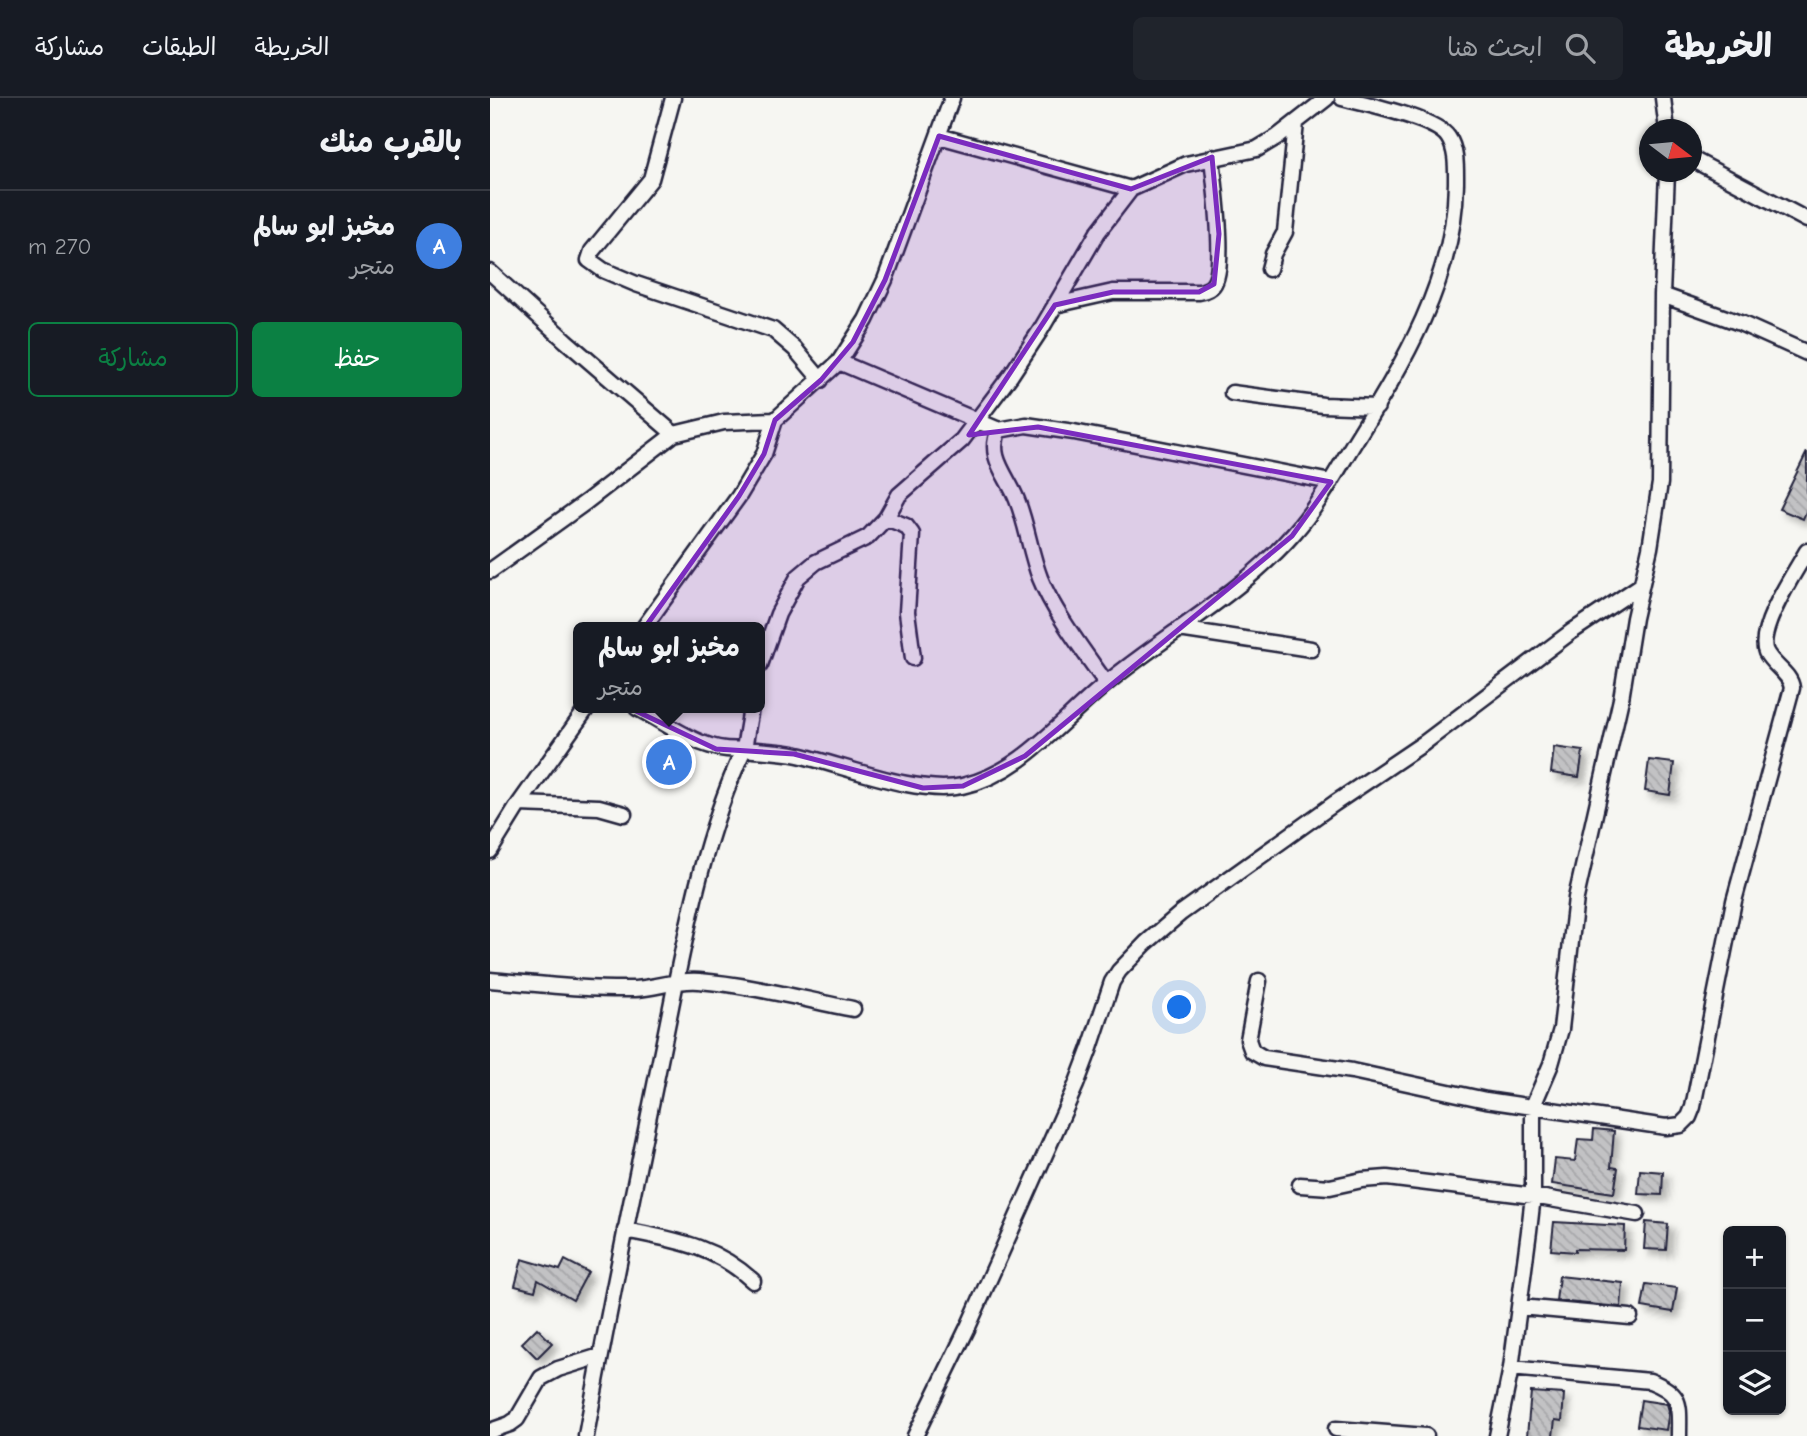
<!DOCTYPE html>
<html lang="ar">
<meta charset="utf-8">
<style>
:root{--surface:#171b24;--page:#20242c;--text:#f1f3f6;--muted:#9ea1a6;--line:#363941;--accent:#0b8043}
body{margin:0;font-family:"Comic Neue","Playpen Sans Arabic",sans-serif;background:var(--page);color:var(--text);direction:rtl}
.controls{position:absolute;right:21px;bottom:21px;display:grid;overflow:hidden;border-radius:10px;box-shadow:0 2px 5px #0004}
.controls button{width:63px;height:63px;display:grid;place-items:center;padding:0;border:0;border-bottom:2px solid var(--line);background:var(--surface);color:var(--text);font:35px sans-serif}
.compass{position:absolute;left:1149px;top:21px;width:63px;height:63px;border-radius:50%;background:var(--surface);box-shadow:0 2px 5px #0004;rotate:106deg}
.you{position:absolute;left:690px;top:910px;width:24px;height:24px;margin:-18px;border:5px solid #fff;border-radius:50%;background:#1a73e8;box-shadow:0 0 0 10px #1a73e833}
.badge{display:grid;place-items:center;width:46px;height:46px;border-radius:50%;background:var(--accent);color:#fff;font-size:23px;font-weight:700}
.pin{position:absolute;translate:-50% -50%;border:4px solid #fff;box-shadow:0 2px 7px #0006}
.popup{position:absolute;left:83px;top:524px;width:192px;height:91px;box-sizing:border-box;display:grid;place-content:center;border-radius:10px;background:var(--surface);filter:drop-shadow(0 2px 5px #0005);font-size:23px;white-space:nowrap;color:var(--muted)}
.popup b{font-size:26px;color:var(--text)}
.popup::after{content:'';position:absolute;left:50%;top:100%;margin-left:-14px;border:14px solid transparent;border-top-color:var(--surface)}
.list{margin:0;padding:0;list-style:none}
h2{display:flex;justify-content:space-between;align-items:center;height:91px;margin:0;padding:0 28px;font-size:30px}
h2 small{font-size:23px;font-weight:400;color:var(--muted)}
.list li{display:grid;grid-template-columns:46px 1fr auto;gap:21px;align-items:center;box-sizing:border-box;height:112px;padding:0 28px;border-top:2px solid var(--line)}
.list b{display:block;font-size:26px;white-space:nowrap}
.list p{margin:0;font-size:23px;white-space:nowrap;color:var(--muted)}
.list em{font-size:23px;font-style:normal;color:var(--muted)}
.actions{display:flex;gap:14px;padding:21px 28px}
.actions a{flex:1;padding:16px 0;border:2px solid var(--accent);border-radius:10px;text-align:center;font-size:24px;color:var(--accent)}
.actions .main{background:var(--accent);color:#fff}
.icon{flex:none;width:38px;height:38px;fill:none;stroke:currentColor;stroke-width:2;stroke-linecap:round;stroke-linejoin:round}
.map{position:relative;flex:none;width:1317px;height:1338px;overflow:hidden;direction:ltr}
header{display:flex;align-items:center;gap:42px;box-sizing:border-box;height:98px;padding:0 35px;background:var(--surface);border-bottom:2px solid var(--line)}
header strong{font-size:33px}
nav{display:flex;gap:38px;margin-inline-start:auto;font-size:24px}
.search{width:490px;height:63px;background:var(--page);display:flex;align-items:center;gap:18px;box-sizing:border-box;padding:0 24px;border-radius:10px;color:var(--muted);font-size:26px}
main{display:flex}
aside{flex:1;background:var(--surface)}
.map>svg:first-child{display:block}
.building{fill:url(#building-back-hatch);stroke:#22223b;stroke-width:2;filter:url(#shadow)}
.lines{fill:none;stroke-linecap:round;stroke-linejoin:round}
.street-casing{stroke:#22223b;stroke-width:19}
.street{stroke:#f6f6f2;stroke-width:14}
.marked{fill:#7b2cbf;fill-opacity:0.2;stroke:#7b2cbf;stroke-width:5;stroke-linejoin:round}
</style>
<header>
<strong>الخريطة</strong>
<div class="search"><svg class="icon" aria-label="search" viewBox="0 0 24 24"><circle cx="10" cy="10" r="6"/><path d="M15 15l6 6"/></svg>ابحث هنا</div>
<nav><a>الخريطة</a><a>الطبقات</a><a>مشاركة</a></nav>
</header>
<main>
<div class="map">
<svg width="1317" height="1338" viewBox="0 0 1317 1338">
<defs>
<pattern id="building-back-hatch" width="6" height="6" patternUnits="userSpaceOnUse" patternTransform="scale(1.75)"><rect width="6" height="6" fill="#c2c2c4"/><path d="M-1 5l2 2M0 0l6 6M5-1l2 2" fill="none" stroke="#a6a6a9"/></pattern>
<filter id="shadow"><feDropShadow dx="5.5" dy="5.5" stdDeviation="3.5" flood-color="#0004"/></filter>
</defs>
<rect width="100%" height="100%" fill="#f6f6f2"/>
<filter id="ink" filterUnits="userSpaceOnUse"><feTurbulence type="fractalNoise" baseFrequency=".0143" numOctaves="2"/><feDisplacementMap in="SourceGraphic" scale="14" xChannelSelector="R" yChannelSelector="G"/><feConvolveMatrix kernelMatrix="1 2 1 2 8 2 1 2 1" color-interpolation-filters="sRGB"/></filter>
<g filter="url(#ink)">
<path class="building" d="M1317,354V411L1313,421L1289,411Z
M1064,649L1093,653L1089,679L1061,675Z
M1159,662L1184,665L1180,697L1155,693Z
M1104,1031L1124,1033L1121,1069L1128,1070L1124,1095L1062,1086L1065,1061L1085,1063L1088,1041L1103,1042Z
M1150,1072L1173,1074L1172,1097L1148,1096Z
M1064,1124L1135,1128L1134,1152L1085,1151V1154L1061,1152Z
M1156,1124L1178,1126L1176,1152L1154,1151Z
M32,1161L70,1172L75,1162L98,1174L83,1202L48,1182L45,1193L25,1188Z
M1069,1178L1133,1185L1131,1209L1066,1203Z
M1156,1186L1187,1190L1183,1214L1152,1209Z
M47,1230L62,1245L47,1260L32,1245Z
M1041,1294L1074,1296L1072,1323L1065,1322L1063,1338H1037Z
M1151,1302L1177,1306L1179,1313L1176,1332L1147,1328Z"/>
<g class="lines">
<g class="street-casing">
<path id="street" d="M183,0L161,81L102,153L99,162L113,172L146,186L283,232L305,251L331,282
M1173,0L1177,32
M449,38L641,91
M1202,61L1317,122
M779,171L783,156L795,134L806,25
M0,174L76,243L184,336
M1172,197L1250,225L1317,255
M565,207L623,194H709C714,193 720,191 723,187C737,170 724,83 722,59
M349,264L509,332L536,327L584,334L841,384
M742,295L833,307L887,309
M509,332C496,359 518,378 527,402C537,427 540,454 550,480C563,513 595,555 616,585
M396,420L416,428L422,436L417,514L423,560
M0,473L96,404L184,336L234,324L285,322L349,264L376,222L395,182L462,0
M154,529L249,398L274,356L285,322
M689,531L821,551
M270,567L288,516L308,479L326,464L378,439L396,420L409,397L472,342L521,277L550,233L608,134L641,91L696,66L767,51L787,39L837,0
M147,610C181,627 213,656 254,651L261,610
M29,706L109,709L134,716
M0,753L29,706L97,610
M0,882C48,886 97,892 145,891C167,890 187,881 209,883C261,887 312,901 363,911
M769,883L758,942L762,953L774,960L862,973L996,1002L1176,1029L1191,1027L1199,1019L1203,1009L1244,803L1302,590C1300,575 1283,568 1276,554C1266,532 1305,474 1317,453
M810,1087L840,1089L872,1082L897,1080L1043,1098L1147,1116
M135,1132C184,1142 224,1147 263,1183
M1030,1209L1140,1219
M1021,1270L1160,1283C1193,1296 1189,1306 1189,1338
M846,1331L936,1338
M0,1333L20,1326L27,1321L51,1280L68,1271L110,1258
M96,1338C119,1209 146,1081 172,953C193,852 210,745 254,651C272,653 290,653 308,657C353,667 428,698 472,688C532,675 571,622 617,585C678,535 752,495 804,435C828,408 845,376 864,345C913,266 965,181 966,85C966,70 967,52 958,39C945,20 875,6 852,0
M425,1338L478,1229L586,987L600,950L622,884L629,873L656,845L691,815L845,705L934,645L1081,534L1150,488
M1007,1338L1021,1270L1039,1133L1043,1098V1008L1061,966L1071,931L1086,800L1131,601L1144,520L1160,450L1170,385L1172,197L1177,74"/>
</g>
<use href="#street" class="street"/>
</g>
</g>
<path class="marked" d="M449,38L641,91L722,59L729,136L724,186L709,194H623L565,207L479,337L548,329L841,384L802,438L535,658L473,688L433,690L304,656L226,651L108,595L249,398L274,356L285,322L331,282L363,244L395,182Z"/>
</svg>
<div class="controls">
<button>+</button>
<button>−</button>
<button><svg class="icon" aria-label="layers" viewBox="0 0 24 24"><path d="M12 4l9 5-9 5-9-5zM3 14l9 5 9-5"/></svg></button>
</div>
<svg class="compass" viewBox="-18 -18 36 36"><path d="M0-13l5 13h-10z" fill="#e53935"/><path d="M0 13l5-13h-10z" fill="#9ea1a6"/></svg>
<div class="you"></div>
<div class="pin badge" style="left:179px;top:664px;background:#3f7fe0">A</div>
<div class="popup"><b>مخبز ابو سالم</b>متجر</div>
</div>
<aside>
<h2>بالقرب منك<small></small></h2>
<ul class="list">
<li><span class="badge" style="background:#3f7fe0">A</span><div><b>مخبز ابو سالم</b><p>متجر</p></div><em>270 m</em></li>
</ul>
<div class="actions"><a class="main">حفظ</a><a>مشاركة</a></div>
</aside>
</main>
